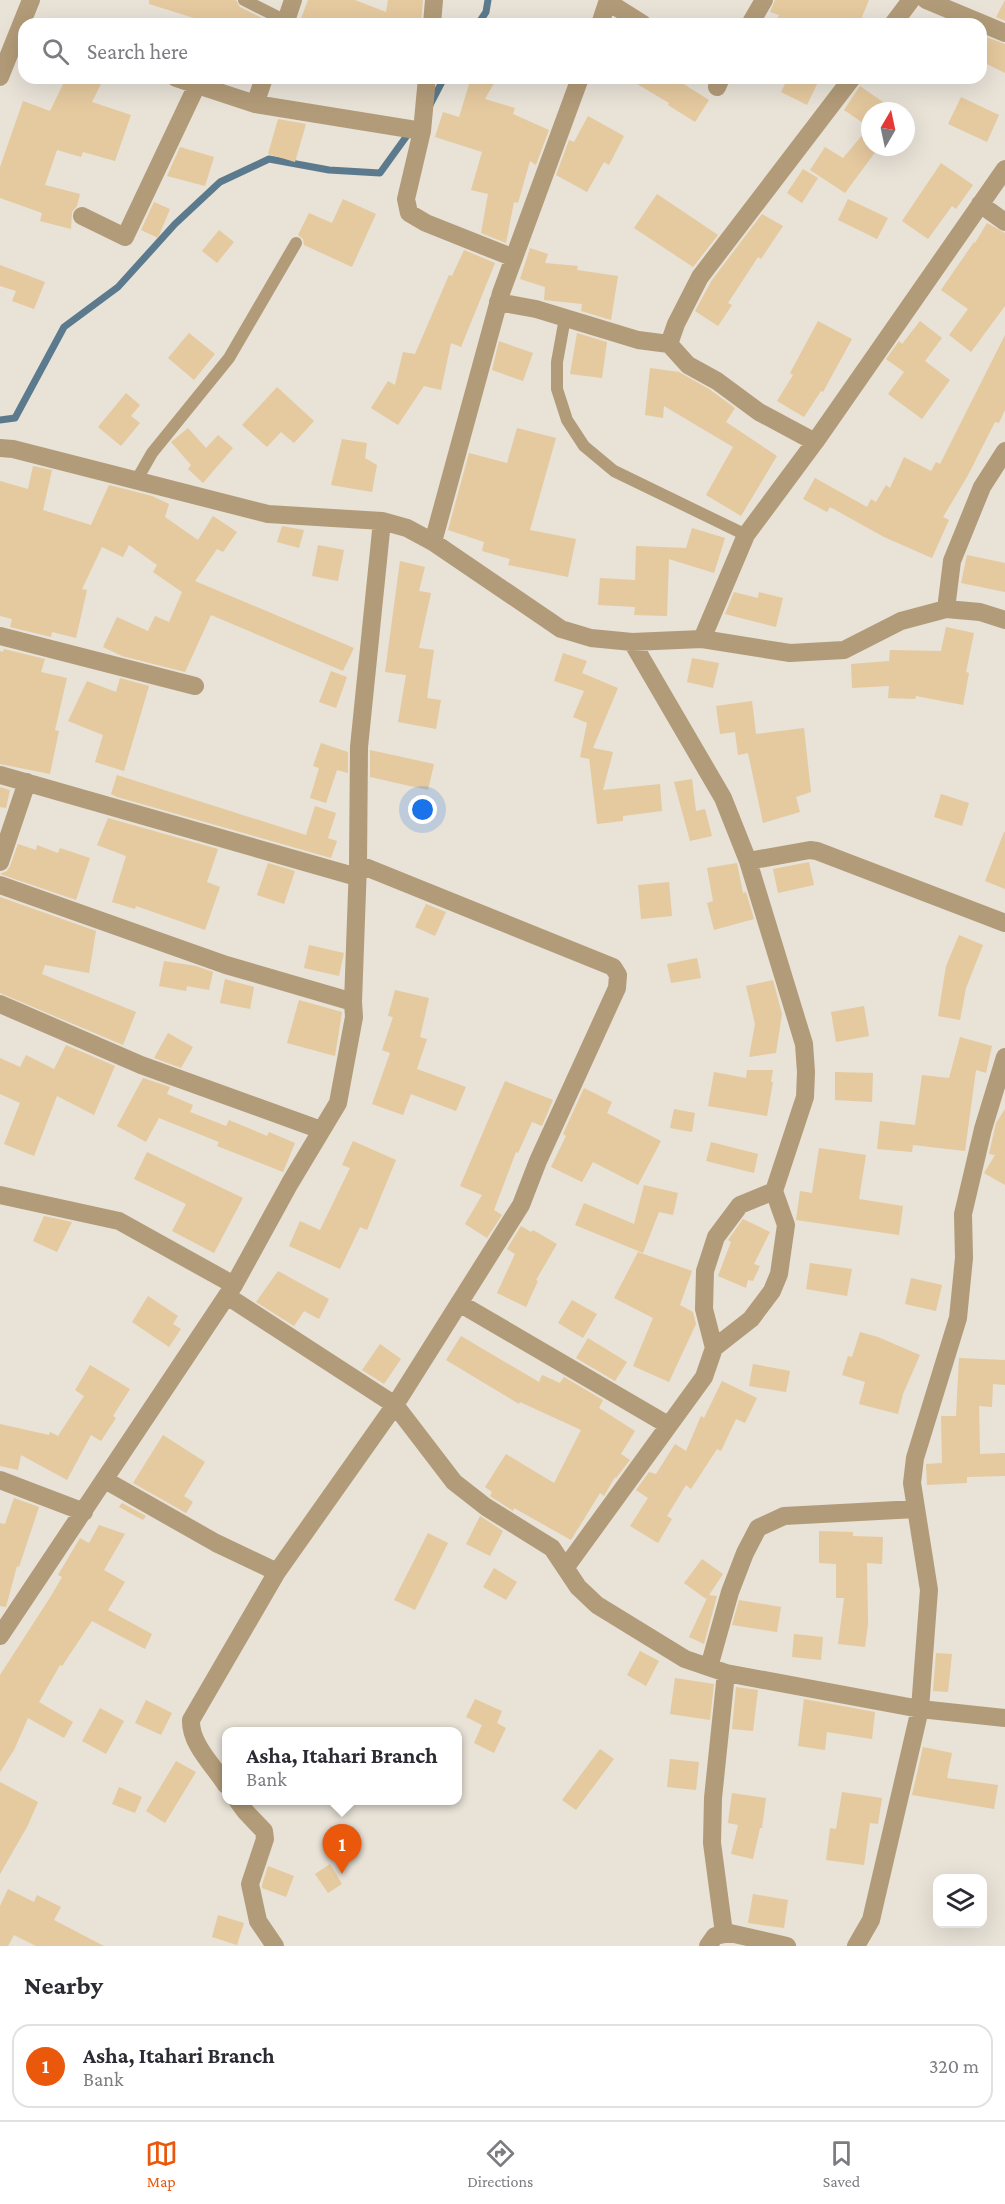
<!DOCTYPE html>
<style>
:root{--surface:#fff;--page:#f2f2f3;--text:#2b2b33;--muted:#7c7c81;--line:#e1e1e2;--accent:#ea580c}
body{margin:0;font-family:"Crimson Pro",serif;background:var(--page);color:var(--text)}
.controls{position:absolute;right:18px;bottom:18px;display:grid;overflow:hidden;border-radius:12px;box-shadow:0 6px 24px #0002}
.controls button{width:54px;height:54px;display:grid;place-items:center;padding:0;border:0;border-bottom:2px solid var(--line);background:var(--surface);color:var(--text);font:30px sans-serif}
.compass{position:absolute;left:861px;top:102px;width:54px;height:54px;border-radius:50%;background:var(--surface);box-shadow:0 6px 24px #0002;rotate:9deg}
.you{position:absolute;left:423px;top:810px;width:21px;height:21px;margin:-15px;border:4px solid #fff;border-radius:50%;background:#1a73e8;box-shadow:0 0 0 9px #1a73e833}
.badge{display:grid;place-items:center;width:39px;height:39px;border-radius:50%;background:var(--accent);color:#fff;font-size:20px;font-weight:700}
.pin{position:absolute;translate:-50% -50px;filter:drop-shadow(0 2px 3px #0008)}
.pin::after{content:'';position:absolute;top:32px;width:21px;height:18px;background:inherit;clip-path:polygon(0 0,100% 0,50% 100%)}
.popup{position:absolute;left:222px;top:1727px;width:240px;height:78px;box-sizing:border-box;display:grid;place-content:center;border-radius:12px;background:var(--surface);filter:drop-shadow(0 2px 4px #0005);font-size:20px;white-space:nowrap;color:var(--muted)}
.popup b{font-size:22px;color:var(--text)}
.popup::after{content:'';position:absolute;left:50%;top:100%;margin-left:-12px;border:12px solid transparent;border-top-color:var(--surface)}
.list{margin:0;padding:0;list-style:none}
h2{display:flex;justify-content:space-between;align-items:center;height:78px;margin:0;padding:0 24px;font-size:26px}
h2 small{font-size:20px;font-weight:400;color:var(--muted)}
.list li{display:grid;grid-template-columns:39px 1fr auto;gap:18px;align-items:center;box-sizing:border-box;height:84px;margin:0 12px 12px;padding:0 12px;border:2px solid var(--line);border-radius:18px}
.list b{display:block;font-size:22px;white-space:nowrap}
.list p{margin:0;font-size:20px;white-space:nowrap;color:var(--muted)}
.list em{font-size:20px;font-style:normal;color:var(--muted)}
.icon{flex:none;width:33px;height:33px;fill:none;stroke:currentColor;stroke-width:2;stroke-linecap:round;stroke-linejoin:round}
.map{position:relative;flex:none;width:1005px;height:1946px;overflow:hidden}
.search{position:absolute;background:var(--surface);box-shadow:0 6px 24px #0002;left:18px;right:18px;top:18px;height:66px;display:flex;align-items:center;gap:15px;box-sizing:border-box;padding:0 21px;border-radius:18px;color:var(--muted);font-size:22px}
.sheet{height:174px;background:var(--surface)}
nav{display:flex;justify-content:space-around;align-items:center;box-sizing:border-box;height:84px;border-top:2px solid var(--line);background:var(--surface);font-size:16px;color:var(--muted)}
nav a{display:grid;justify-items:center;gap:3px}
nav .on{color:var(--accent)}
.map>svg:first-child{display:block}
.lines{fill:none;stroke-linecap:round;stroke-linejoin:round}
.stream{stroke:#5b7a8d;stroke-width:7}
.building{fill:#e5c99f}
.service{stroke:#b29b78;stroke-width:12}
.minor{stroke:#b29b78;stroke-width:18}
</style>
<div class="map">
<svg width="1005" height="1946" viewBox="0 0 1005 1946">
<rect width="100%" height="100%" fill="#e8e2d7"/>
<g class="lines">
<path class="stream" d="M478,24L486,12L488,0
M430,105L444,78
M0,420L15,418L64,327L118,287L175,224L220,182L269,159L329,170L380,173L411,130"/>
</g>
<path class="building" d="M149,0H236L240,7L274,24H213L149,4Z
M308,0H355L386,12L388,0H423L421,24H299Z
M775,0H869L859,24H775L779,15L770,12Z
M1005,0V21L996,17Z
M986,37L1005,44V73L981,61V48Z
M66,78H104L92,102L131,115L115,161L83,152L81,157L57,150L45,185L80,194L77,206L72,212L71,229L40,221L42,213L0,198V167L23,101L50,111Z
M471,78H497L485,99L515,108L513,114L549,130L536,165L530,161L518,203L514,202L506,243L481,233L488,194L471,190L482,152L435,137L443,112L459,117Z
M627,78H674L709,100L695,122L668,105L669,103Z
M788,78H820L807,105L781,92Z
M860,86L896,111H870V147H879L845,193L810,170L825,147L843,158L869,127L844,110Z
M961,97L999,115L987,142L948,124Z
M588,116L624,136L609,165L604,162L587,192L556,175L569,140L574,142Z
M278,119L306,124L295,162L268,154Z
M180,147L214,157L205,186L167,176Z
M941,163L973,185L956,209L952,206L928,239L902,221Z
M803,169L818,178L802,203L787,193Z
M657,194L718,235L693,267L634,228Z
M343,199L376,214L352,267L304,245L303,239L298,235L309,213L332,223Z
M848,199L888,218L877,239L838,220Z
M154,202L170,209L158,238L141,230Z
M762,214L783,226L761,259L758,257L728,303L732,305L718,326L695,311L712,280Z
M987,223L1005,233V306L971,352L949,335L968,309L941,290L974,242L975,243Z
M219,230L234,242L217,263L202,251Z
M530,248L548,254L545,263L578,266L577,270L618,276L611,320L581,311L582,304L544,300L545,287L520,279Z
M464,250L495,263L461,347L451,343L441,390L424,386L398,425L371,408L388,381L395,385L403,352L415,354L449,275L452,276Z
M0,265L45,282L34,309L12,301L16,291L0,286Z
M818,321L852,339L823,392L821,391L804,417L777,401L793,375L790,373Z
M920,321L942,338L925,361L950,380L922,419L888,394L904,372L886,359L899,341L902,344Z
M189,333L215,354L194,380L168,358Z
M577,333L607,342L602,378L570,374Z
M1005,335V410L999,423L995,422L967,477L943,517L949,520L932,558L884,537L830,507L827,512L803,499L815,478L867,507L871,499L876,502L886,485L890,488L904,457L931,471L936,462L940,464Z
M499,341L533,353L523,381L492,370Z
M650,368L679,372L709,389L735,408L726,422L777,456L741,516L706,495L733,447L664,406L663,418L645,415Z
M277,387L314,421L294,443L281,432L267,447L242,425Z
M126,393L140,405L131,416L140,423L121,446L98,427Z
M188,428L206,448L218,435L233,448L203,483L188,469L191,465L171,442Z
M517,428L556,438L530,530L576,539L568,577L508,565L510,559L482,551L484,542L448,530L469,453L507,463Z
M342,439L367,443L365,458L377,465L372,492L331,485Z
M33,466L52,470L43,510L91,525L109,485L152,496L169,504L165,517L198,540L213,516L237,532L223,552L217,549L195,581L354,648L343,671L211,615L185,672L122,656L103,647L117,617L148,631L155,616L169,622L182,592L153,572L157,565L129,545L123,557L102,547L82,589L87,590L76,638L52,632L51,637L10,627L12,619L0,616V481L28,489Z
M282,526L304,530L299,548L277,542Z
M692,528L725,538L714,573L669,559L667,616L634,615L635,607L598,605L600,578L635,580L636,546L686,548Z
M318,545L344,550L338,581L312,576Z
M967,555L1005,563V592L961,583Z
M400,561L425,567L419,591L431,593L419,648L434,650L427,698L441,700L436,729L398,722L406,675L385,672Z
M734,592L758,598L759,592L783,598L776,627L725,614Z
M946,627L974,633L966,672L969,673L963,705L916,696L915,699L888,698L889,686L852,688L851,664L889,661L890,650L941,651Z
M4,649L45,659L41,672L67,678L55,730L59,731L50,774L0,764V651L3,652Z
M563,653L587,661L582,673L618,688L593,748L613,752L603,790L660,784L662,811L623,816V821L597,824L589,757V759L580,757L587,723L573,717L584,691L554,681Z
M692,658L719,663L713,688L687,682Z
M331,671L347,677L336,708L319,702Z
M120,678L149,686L124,771L95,762L103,735L68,721L87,681L116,692Z
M752,701L756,734L804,728L811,792L796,797L800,812L763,823L748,753L738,755L735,732L720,734L716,706Z
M321,743L348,752V773L337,770L326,803L310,798L319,768L313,766Z
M370,750L434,764L428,790L370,777Z
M117,775L306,835L315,806L336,813L328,838L337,841L331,858L117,797L111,794Z
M692,779L696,811L705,809L712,836L690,841L674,782Z
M0,787L10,790L6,808L0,807Z
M941,794L969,803L962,826L934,817Z
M108,818L218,849L207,882L220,887L205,930L136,906L135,909L112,902L126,856L97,845Z
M1004,832H1005V889L985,881Z
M18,844L36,850L37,845L58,853L60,848L90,858L76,900L0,874L7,871L10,866Z
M809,862L814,885L778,893L773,869Z
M268,863L295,871L284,904L257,895Z
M737,863L743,893L746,892L754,919L714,930L707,903L713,901L707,868Z
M669,882L672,916L641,919L638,885Z
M0,897L96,931L89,973L45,965L42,974L136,1012L123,1045L0,993Z
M426,904L446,912L435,936L415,927Z
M959,935L983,945L966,988L960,1020L938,1016L946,966Z
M309,945L344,953L339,976L304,968Z
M697,958L701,978L671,983L667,964Z
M164,961L196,966L213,972L209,990L187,986L186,991L159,986Z
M225,979L254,987L250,1009L220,1003Z
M773,980L782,1014L776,1053L749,1057L755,1024L746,986Z
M395,990L429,998L420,1037L427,1039L417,1069L466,1087L456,1111L411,1094L403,1115L372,1104L390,1053L382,1050L393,1017L388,1016Z
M299,1000L342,1012L335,1056L287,1043Z
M864,1006L869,1036L836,1042L831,1012Z
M168,1033L193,1047L181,1068L154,1058Z
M960,1037L992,1046L986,1073L976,1070L965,1151L913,1145L912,1152L877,1149L880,1121L915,1125L922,1075L949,1078Z
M66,1045L115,1066L94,1115L57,1096L34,1156L4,1144L20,1103L0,1094V1058L20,1067L26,1055L54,1069Z
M747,1070H773L771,1082H773L767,1116L708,1106L714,1072L746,1078Z
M835,1072L873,1073L872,1102L835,1100Z
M143,1078L170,1087L167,1094L193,1105L190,1112L226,1126L229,1120L267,1136L269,1132L295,1143L283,1172L217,1146L219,1142L159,1118L146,1142L117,1126Z
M505,1081L553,1100L542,1126L532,1122L518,1153L516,1152L494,1210L502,1215L487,1238L465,1224L482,1195L460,1186Z
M584,1088L612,1102L607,1113L661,1141L638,1185L593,1162L582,1182L551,1167L566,1136L563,1134Z
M674,1109L695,1113L692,1132L670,1128Z
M1005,1109V1185L984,1173L995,1155L989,1154L996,1123Z
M353,1141L396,1160L367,1230L360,1227L340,1269L289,1246L300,1221L320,1230L350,1168L342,1165Z
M711,1142L758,1154L754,1173L706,1161Z
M819,1148L866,1155L859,1199L903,1206L899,1235L796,1220L800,1191L812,1193Z
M147,1152L243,1198L214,1253L172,1231L186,1204L134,1179Z
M644,1185L678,1193L673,1215L659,1212L643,1253L575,1225L584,1203L634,1224Z
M44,1216L72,1222L57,1252L33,1241Z
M743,1219L770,1232L754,1264L760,1266L753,1281L748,1280L746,1288L718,1276L731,1242L728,1240Z
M521,1226L531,1232L533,1230L557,1244L536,1280L538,1281L526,1307L497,1293L515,1254L507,1249Z
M638,1252L692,1271L680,1305L693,1312L696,1324L669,1382L633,1366L653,1318L614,1298Z
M810,1263L852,1269L847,1296L806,1289Z
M278,1271L329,1299L319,1319L304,1311L294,1326L256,1302Z
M911,1278L942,1285L936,1311L905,1304Z
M148,1296L178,1316L173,1324L181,1329L169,1347L132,1322Z
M572,1300L597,1314L583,1338L558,1323Z
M860,1332L878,1337L920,1355L903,1394L898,1414L859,1404L865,1382L842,1375L848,1356L852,1357Z
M461,1336L539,1382L542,1375L560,1383L564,1377L603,1400L599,1408L635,1431L621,1454L630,1460L616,1478L615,1477L604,1496L600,1493L571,1540L514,1508L513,1511L490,1496L492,1492L485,1487L506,1454L554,1483L581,1430L520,1402L519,1404L446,1360Z
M588,1338L627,1362L615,1381L576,1358Z
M380,1344L401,1359L384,1384L362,1370Z
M959,1358L1005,1360V1385L993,1384L992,1407L979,1406L980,1454L1005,1453V1476L967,1477V1483L927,1485L926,1464L942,1463L941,1416H956Z
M753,1364L790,1371L786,1392L749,1386Z
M90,1365L130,1389L113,1416L116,1418L101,1441L91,1435L67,1480L21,1455L18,1470L0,1466V1424L49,1435L50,1432L58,1436L84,1396L75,1390Z
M722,1381L757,1398L745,1423L736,1419L721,1451L717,1449L691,1489L686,1485L667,1516L672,1519L658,1543L630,1526L648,1498L636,1490L649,1472L656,1474L675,1444L686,1451L701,1416L704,1418Z
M163,1435L205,1462L184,1496L193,1502L186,1513L133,1483Z
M14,1498L39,1507L19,1567L17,1566L6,1607L0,1606V1523L5,1524Z
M122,1503L146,1516L143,1520L119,1507Z
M480,1516L503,1531L490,1556L466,1544Z
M99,1525L125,1534L104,1570L125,1582L108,1610L152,1634L145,1649L92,1621L62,1666L60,1665L39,1702L73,1722L64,1738L28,1718L14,1750L0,1772V1675L51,1596L62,1577L58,1575L80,1538L89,1543Z
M819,1531L853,1532V1536L883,1537L882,1564L867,1563L868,1624L865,1647L838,1644L844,1598H836V1564L819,1563Z
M428,1533L448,1543L415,1610L394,1600Z
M702,1559L723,1574L709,1595L717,1596L704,1644L689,1637L708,1596L706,1599L684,1583Z
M494,1568L517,1582L506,1600L483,1587Z
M739,1600L781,1607L777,1632L732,1625Z
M794,1634L823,1637L821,1660L792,1657Z
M640,1651L659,1661L646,1686L627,1675Z
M936,1653L952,1654L948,1692L933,1691Z
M675,1678L714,1684L710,1720L670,1714Z
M736,1687L758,1690L753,1731L732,1729Z
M475,1699L502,1711L497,1723L506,1728L494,1753L474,1743L482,1725L466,1717Z
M804,1699L875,1712L872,1739L827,1732L825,1750L798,1746Z
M146,1700L172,1713L161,1735L135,1723Z
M100,1708L124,1721L106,1754L82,1741Z
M923,1747L952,1753L947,1778L998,1785L994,1809L912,1795Z
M600,1749L614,1759L576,1810L562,1800Z
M670,1759L699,1762L696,1790L667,1787Z
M176,1761L196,1772L165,1823L146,1811Z
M0,1782L38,1802L27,1827L0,1874Z
M119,1787L142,1797L135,1813L112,1804Z
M842,1792L882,1798L878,1824L870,1823L864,1865L826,1860L830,1828L836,1829Z
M732,1793L766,1798L762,1828H760L753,1859L731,1854L738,1825L728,1823Z
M330,1864L342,1884L328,1893L315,1874Z
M268,1866L294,1876L286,1897L262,1888V1885Z
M8,1889L34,1902L37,1895L61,1907L54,1920L104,1946H36L14,1935L8,1946H0V1906Z
M753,1894L788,1900L784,1928L748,1923Z
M218,1915L244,1923L237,1945L212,1937Z"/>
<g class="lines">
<path class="service" d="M244,0L286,21
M565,318L557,362V389L567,420L584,446L614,471L746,535
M136,481L152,453L229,358L296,243"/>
<path class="minor" d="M926,0L1005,33
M608,2L643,24
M285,24L293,0
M432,24L434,0
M600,24L608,0
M750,24L764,0
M893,24L911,0
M0,77L31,0
M176,78L255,104L422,131
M427,78L422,131L406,199L409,213L426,223L514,258
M717,87L721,78
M255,104L264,78
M980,204L1005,222
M82,216L125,237L197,85
M498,302L536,309L638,340L669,344
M815,442L759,412L717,381L688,365L669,344L676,324L700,277L852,78
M0,448L13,449L268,514L382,521L407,528L433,542L561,629L591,638L632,642L702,639L790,653L844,650L901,621L946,609L980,612L1005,620
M433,542L501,293L580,78
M946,609L952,561L982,487L1005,451
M0,636L195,686
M702,639L746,535L815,442L1005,169
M0,775L357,877
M748,861L810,850L817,851L1005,923
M0,862L27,782
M0,885L226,965L353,1002
M0,1004L141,1065L321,1130
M0,1195L119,1221L234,1285
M227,1296L395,1405L454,1482L486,1507L552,1548L578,1587L597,1605L685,1659L726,1673L920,1709L1005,1718
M459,1303L668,1425
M714,1348L704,1309L705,1271L716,1237L740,1205L774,1191
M0,1480L84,1512
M105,1480L216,1543L277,1572L191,1720C190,1744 214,1766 226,1785
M566,1567L704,1377L714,1348L751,1319L772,1291L779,1274L786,1225L774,1191L805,1097L806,1072L804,1044L748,861L723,798L632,642
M277,1572L395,1405L521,1205L538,1161L617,988L618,975L613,967L358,864
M0,1636L234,1285L290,1183L338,1103L354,1017L353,1002L358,864L359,747L382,521
M709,1667L730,1592L745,1553L758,1528L784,1516L916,1509
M237,1800L245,1811L264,1831L265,1839L250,1884L258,1921L275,1946
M724,1933L712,1843L713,1798L726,1673
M708,1946L715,1936L730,1933L787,1946
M856,1946L871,1920L920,1709L929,1590L912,1483L915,1458L958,1318L964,1258L963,1214L983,1129L1005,1057"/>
</g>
</svg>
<div class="controls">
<button><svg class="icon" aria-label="layers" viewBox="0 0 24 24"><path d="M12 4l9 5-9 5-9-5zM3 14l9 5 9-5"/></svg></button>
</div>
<svg class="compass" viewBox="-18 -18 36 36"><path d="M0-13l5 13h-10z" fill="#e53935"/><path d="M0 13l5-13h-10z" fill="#7c7c81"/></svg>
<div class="you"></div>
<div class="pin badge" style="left:342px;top:1874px">1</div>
<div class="popup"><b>Asha, Itahari Branch</b>Bank</div>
<div class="search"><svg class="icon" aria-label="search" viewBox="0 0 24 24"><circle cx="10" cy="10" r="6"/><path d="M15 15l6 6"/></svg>Search here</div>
</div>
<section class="sheet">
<h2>Nearby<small></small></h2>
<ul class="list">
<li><span class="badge">1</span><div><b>Asha, Itahari Branch</b><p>Bank</p></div><em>320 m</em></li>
</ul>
</section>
<nav>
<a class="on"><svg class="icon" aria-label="map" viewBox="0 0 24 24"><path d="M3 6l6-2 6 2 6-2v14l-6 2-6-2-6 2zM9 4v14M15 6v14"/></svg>Map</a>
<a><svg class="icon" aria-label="directions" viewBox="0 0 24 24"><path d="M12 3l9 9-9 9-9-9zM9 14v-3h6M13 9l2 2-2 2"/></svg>Directions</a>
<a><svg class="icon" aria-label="saved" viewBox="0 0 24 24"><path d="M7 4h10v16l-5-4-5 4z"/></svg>Saved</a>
</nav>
